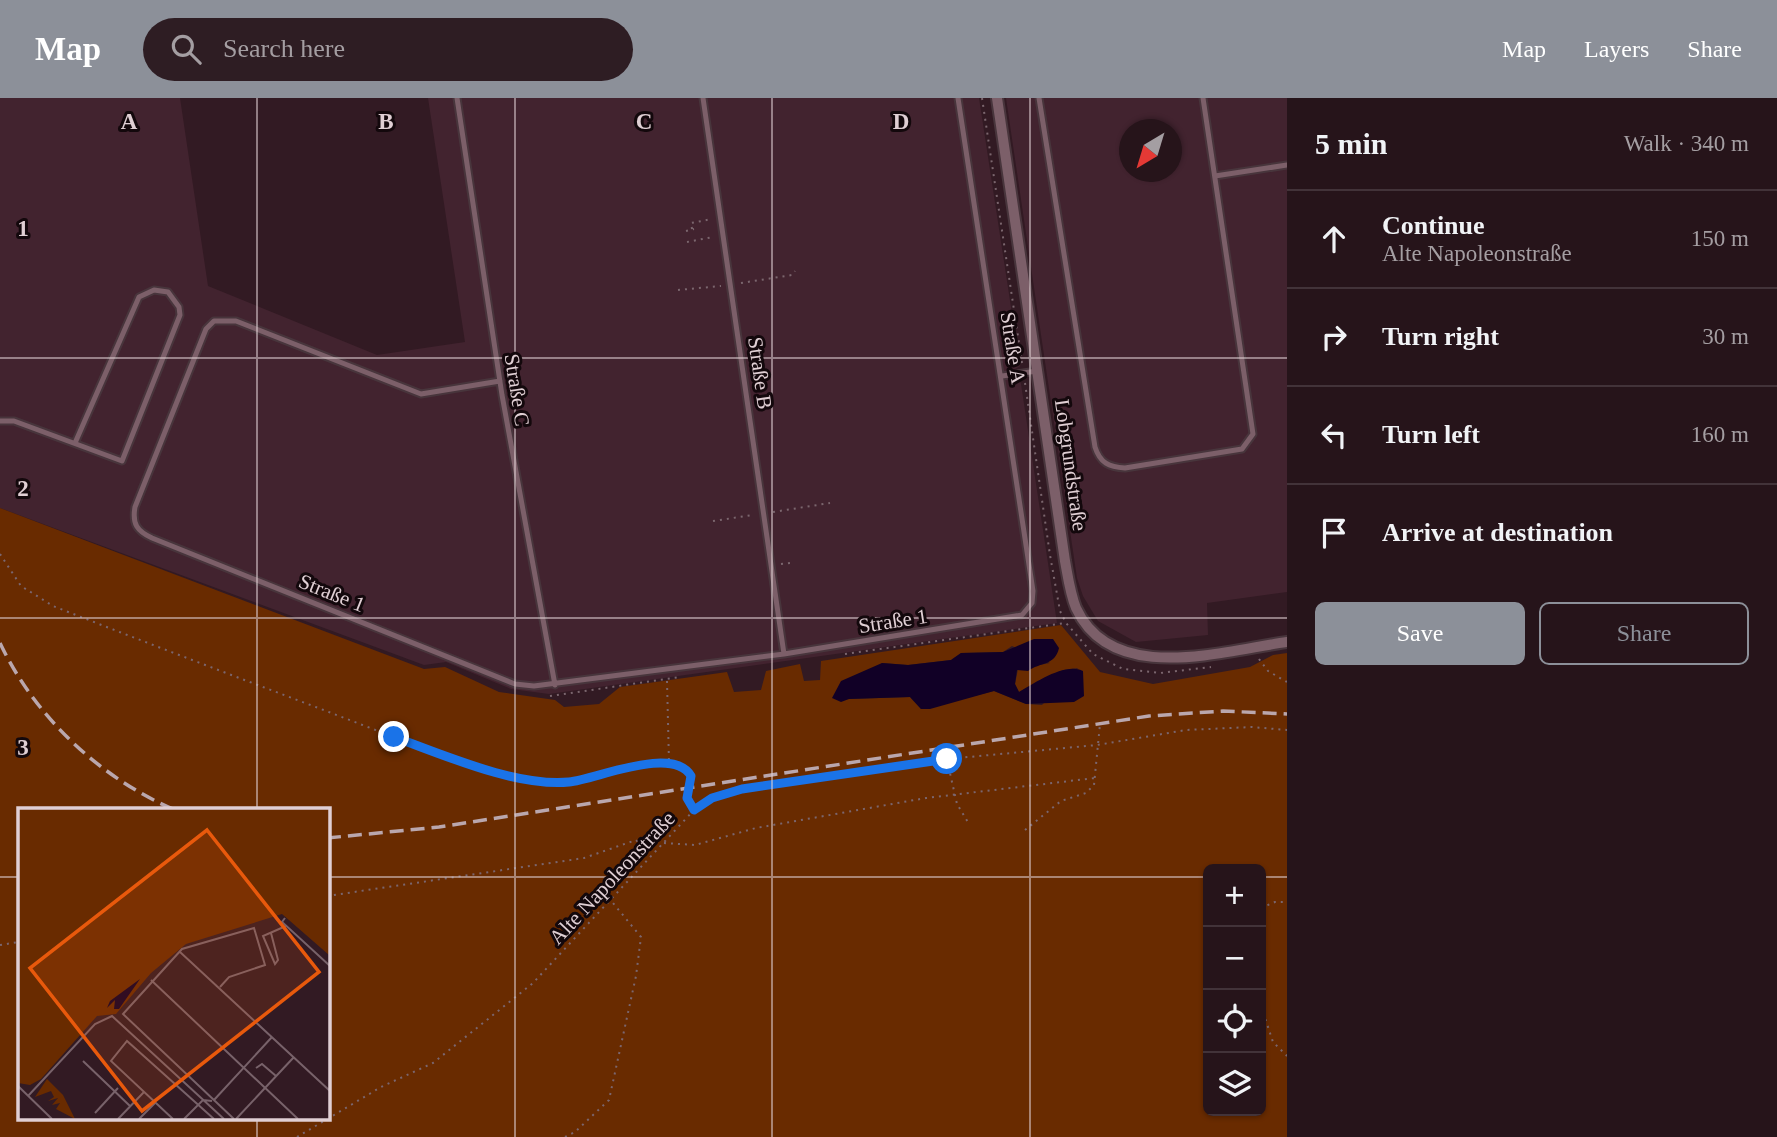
<!DOCTYPE html>
<meta charset="utf-8">
<style>
:root{--surface:#26141a;--page:#2e1d23;--text:#f1f3f6;--muted:#a49ea2;--line:#423339;--accent:#8c9099}
body{margin:0;font-family:"Times New Roman",serif;background:var(--page);color:var(--text)}
.controls{position:absolute;right:21px;bottom:21px;display:grid;overflow:hidden;border-radius:10px;box-shadow:0 2px 5px #0004}
.controls button{width:63px;height:63px;display:grid;place-items:center;padding:0;border:0;border-bottom:2px solid var(--line);background:var(--surface);color:var(--text);font:35px sans-serif}
.compass{position:absolute;left:1119px;top:21px;width:63px;height:63px;border-radius:50%;background:var(--surface);box-shadow:0 2px 5px #0004;rotate:218deg}
.stop{position:absolute;width:21px;height:21px;margin:-16px;border:5px solid #1a73e8;border-radius:50%;background:#fff}
.stop.end{background:#1a73e8;border-color:#fff;box-shadow:0 2px 7px #0008}
.list{margin:0;padding:0;list-style:none}
h2{display:flex;justify-content:space-between;align-items:center;height:91px;margin:0;padding:0 28px;font-size:30px}
h2 small{font-size:23px;font-weight:400;color:var(--muted)}
.list li{display:grid;grid-template-columns:46px 1fr auto;gap:21px;align-items:center;box-sizing:border-box;height:98px;padding:0 28px;border-top:2px solid var(--line)}
.list b{display:block;font-size:26px;white-space:nowrap}
.list p{margin:0;font-size:23px;white-space:nowrap;color:var(--muted)}
.list em{font-size:23px;font-style:normal;color:var(--muted)}
.actions{display:flex;gap:14px;padding:21px 28px}
.actions a{flex:1;padding:16px 0;border:2px solid var(--accent);border-radius:10px;text-align:center;font-size:24px;color:var(--accent)}
.actions .main{background:var(--accent);color:#fff}
.icon{flex:none;width:38px;height:38px;fill:none;stroke:currentColor;stroke-width:2;stroke-linecap:round;stroke-linejoin:round}
.map{position:relative;flex:none;width:1287px;height:1039px;overflow:hidden}
header{display:flex;align-items:center;gap:42px;box-sizing:border-box;height:98px;padding:0 35px;background:var(--accent);color:#fff}
header strong{font-size:33px}
nav{display:flex;gap:38px;margin-inline-start:auto;font-size:24px}
.search{width:490px;height:63px;background:var(--page);display:flex;align-items:center;gap:18px;box-sizing:border-box;padding:0 24px;border-radius:38px;color:var(--muted);font-size:26px}
main{display:flex}
aside{flex:1;background:var(--surface)}
.map>svg:first-child{display:block}
.built{fill:#42232f;fill-rule:evenodd}
.green{fill:#692b00;fill-rule:evenodd}
.water{fill:#110026}
.lines{fill:none;stroke-linecap:round;stroke-linejoin:round}
.lane-casing{stroke:#48353c;stroke-width:9}
.street-casing{stroke:#48353c;stroke-width:14}
.path{stroke:#7b666e;stroke-width:2;stroke-dasharray:2 5;stroke-linecap:butt}
.lane{stroke:#7c5f69;stroke-width:5}
.street{stroke:#7c5f69;stroke-width:10}
.rail{stroke:#baa7ad;stroke-width:3.5;stroke-dasharray:14 7;stroke-linecap:butt}
.route{stroke:#1a73e8;stroke-width:9}
.grid{fill:none;stroke:#e0cfd4;stroke-width:2;stroke-opacity:0.55}
.labels{text-anchor:middle;dominant-baseline:central;stroke-width:6;stroke-linejoin:round;paint-order:stroke}
.street-label{font-size:21px;fill:#e0cfd4;stroke:#13080c}
.inset-road{fill:none;stroke:#78626a;stroke-width:2}
.view{fill:#e8590c;fill-opacity:0.15;stroke:#e8590c;stroke-width:3.5}
.inset-edge{fill:none;stroke:#e0cfd4;stroke-width:3.5}
.grid-label{font-size:23px;text-anchor:middle;font-weight:bold;fill:#e0cfd4;stroke:#13080c;stroke-width:6;stroke-linejoin:round;paint-order:stroke}
</style>
<header>
<strong>Map</strong>
<div class="search"><svg class="icon" aria-label="search" viewBox="0 0 24 24"><circle cx="10" cy="10" r="6"/><path d="M15 15l6 6"/></svg>Search here</div>
<nav><a>Map</a><a>Layers</a><a>Share</a></nav>
</header>
<main>
<div class="map">
<svg width="1287" height="1039" viewBox="0 0 1287 1039">
<rect width="100%" height="100%" fill="#321a23"/>
<path class="built" d="M0,0H180L208,188L377,257L465,244L428,0H979L1020,268L1015,271L1021,286L1057,525L549,596L511,591L446,564L424,567L0,410Z
M1006,0H1287V494L1207,505L1208,537L1136,544L1098,523L1083,498L1077,480ZM1130,32H1172V74H1130Z"/>
<path class="green" d="M0,410L424,571L445,569L499,594L555,602L564,609L599,606L620,589L727,574L734,594L761,592L766,573L800,566L804,583L820,582L821,563L1061,527L1100,574L1153,586L1250,569L1273,557L1287,555V1039H0ZM1012,548L1050,565L1018,571L1015,586L1019,594L1063,572L1078,570L1042,607L1026,606L994,593L921,611L910,599L849,601L882,565L908,567L951,562L961,555L1003,554ZM19,712H327V1020H19ZM1208,771H1261V1013H1208Z"/>
<path class="water" d="M1034,541H1053L1059,550C1055,568 1040,564 1028,573L1017,572L1015,586L1019,594C1035,585 1065,564 1083,573L1084,598L1074,604L1026,606L994,593L930,611H921L910,599L849,601L841,604L832,600L841,583L882,565L908,567L951,562L961,555L1003,554Z"/>
<g class="lines">
<g class="lane-casing">
<path id="lane" d="M457,0L502,297L555,587
M703,0L784,556
M1039,0L1095,349C1100,365 1109,369 1125,370L1242,351L1253,336L1203,0
M1215,78L1287,67
M1002,278L1037,273
M500,283L421,296L236,223H214L206,231L135,409C132,426 137,433 152,440L515,586L534,588L784,556L1022,517L1032,505L1033,493L958,0
M0,323H14L122,363L180,217L179,209L168,194L154,192L139,199L75,345"/>
</g>
<g class="street-casing">
<path id="street" d="M997,0L1065,463C1068,479 1070,495 1076,510C1112,588 1222,553 1287,544"/>
</g>
<path class="path" d="M982,0L1022,265
M692,131L691,125L712,121
M686,133L694,131
M687,144L713,139
M741,185L792,177L795,173
M678,192L721,188
M1025,285L1050,457L1060,513L1066,525L1093,556L1123,571L1160,575L1211,569
M773,414L830,405
M713,423L753,417
M0,456L21,488L53,508C142,543 231,577 321,611C381,634 440,658 502,674C523,680 548,686 570,684C598,681 674,647 691,678L687,700L693,711
M781,466L790,465
M845,556L1065,525
M1259,561L1268,573L1287,584
M667,583L669,665
M550,598L680,579
M947,662L957,706L969,726
M1025,732L1061,703L1086,695L1094,687L1100,626
M664,745L695,747L756,730L926,700L1095,680
M327,798L584,760L636,742L650,757
M1261,810L1275,804H1287
M0,847L19,844
M1261,908L1273,944L1287,958
M297,1039L381,989L433,965L533,885L694,712L712,700L742,691L947,661L1097,647L1186,632L1252,629L1287,632
M565,1039L575,1034L609,1002L636,878L641,839L613,805"/>
<use href="#lane" class="lane"/>
<use href="#street" class="street"/>
<path class="rail" d="M0,545C35,619 100,680 175,712
M327,740L439,729L1149,618L1223,613L1287,616"/>
</g>
<g class="lines">
<path class="route" d="M394,639C444,657 516,689 569,684C597,681 673,647 691,678L687,700L694,712L712,700L742,691L947,661"/>
</g>
<path class="grid" d="M257,0V712M515,0V1039M772,0V1039M1030,0V1039M0,260H1287M0,520H1287M0,779H19M327,779H1208M1261,779H1287M257,1020V1039"/>
<g class="labels">
<g class="street-label">
<text transform="translate(1013 250) rotate(81)">Straße A</text>
<text transform="translate(760 275) rotate(82)">Straße B</text>
<text transform="translate(517 292) rotate(81)">Straße C</text>
<text transform="translate(1071 367) rotate(82)">Lobgrundstraße</text>
<text transform="translate(332 495) rotate(22)">Straße 1</text>
<text transform="translate(893 523) rotate(-9)">Straße 1</text>
<text transform="translate(612 780) rotate(-47)">Alte Napoleonstraße</text>
</g>
</g>
<g transform="translate(18 710)">
<rect width="312" height="312" fill="#321a23"/>
<path d="M0,0H311V147L264,106L168,136L133,165L98,206L79,208L23,271L12,277L0,275ZM29,271L45,287L57,311L38,301L42,295L34,297L40,290L30,293L36,289L33,283L17,289Z" fill="#692b00"/>
<path d="M122,171L101,201H96L97,192L89,200L92,193Z" fill="#110026"/>
<path class="inset-road" d="M267,110L264,114L312,158M253,125L260,152L257,156L245,128L268,118M162,144L312,283M133,172L280,311M202,179L211,169L247,157L236,120L164,141L105,206L216,311M65,253L112,298M238,260L244,256L258,268M0,278L34,311M10,288L77,216L94,208L206,311M196,292L254,229M77,305L100,280M100,311L126,284M121,311L137,295M155,311L93,253L109,233L196,311M166,311L185,292L194,293M218,311L276,249"/>
<path class="view" d="M189,22L301,164L124,303L12,160Z"/>
<rect width="312" height="312" class="inset-edge"/>
</g>
<g class="grid-label">
<text x="129" y="31">A</text>
<text x="386" y="31">B</text>
<text x="644" y="31">C</text>
<text x="901" y="31">D</text>
<text x="23" y="138">1</text>
<text x="23" y="398">2</text>
<text x="23" y="657">3</text>
</g>
</svg>
<div class="controls">
<button>+</button>
<button>−</button>
<button><svg class="icon" aria-label="locate" viewBox="0 0 24 24"><circle cx="12" cy="12" r="6"/><path d="M12 2v4M12 18v4M2 12h4M18 12h4"/></svg></button>
<button><svg class="icon" aria-label="layers" viewBox="0 0 24 24"><path d="M12 4l9 5-9 5-9-5zM3 14l9 5 9-5"/></svg></button>
</div>
<svg class="compass" viewBox="-18 -18 36 36"><path d="M0-13l5 13h-10z" fill="#e53935"/><path d="M0 13l5-13h-10z" fill="#a49ea2"/></svg>
<div class="stop" style="left:947px;top:661px"></div>
<div class="stop end" style="left:394px;top:639px"></div>
</div>
<aside>
<h2>5 min<small>Walk · 340 m</small></h2>
<ul class="list">
<li><svg class="icon" aria-label="ahead" viewBox="0 0 24 24"><path d="M12 20V5M6 11l6-6 6 6"/></svg><div><b>Continue</b><p>Alte Napoleonstraße</p></div><em>150 m</em></li>
<li><svg class="icon" aria-label="right" viewBox="0 0 24 24"><path d="M7 20v-9h11M14 6l5 5-5 5"/></svg><div><b>Turn right</b></div><em>30 m</em></li>
<li><svg class="icon" aria-label="left" viewBox="0 0 24 24"><path d="M17 20v-9H6M10 6l-5 5 5 5"/></svg><div><b>Turn left</b></div><em>160 m</em></li>
<li><svg class="icon" aria-label="arrive" viewBox="0 0 24 24"><path d="M6 21V4h12l-3 4 3 4H6"/></svg><div><b>Arrive at destination</b></div></li>
</ul>
<div class="actions"><a class="main">Save</a><a>Share</a></div>
</aside>
</main>
